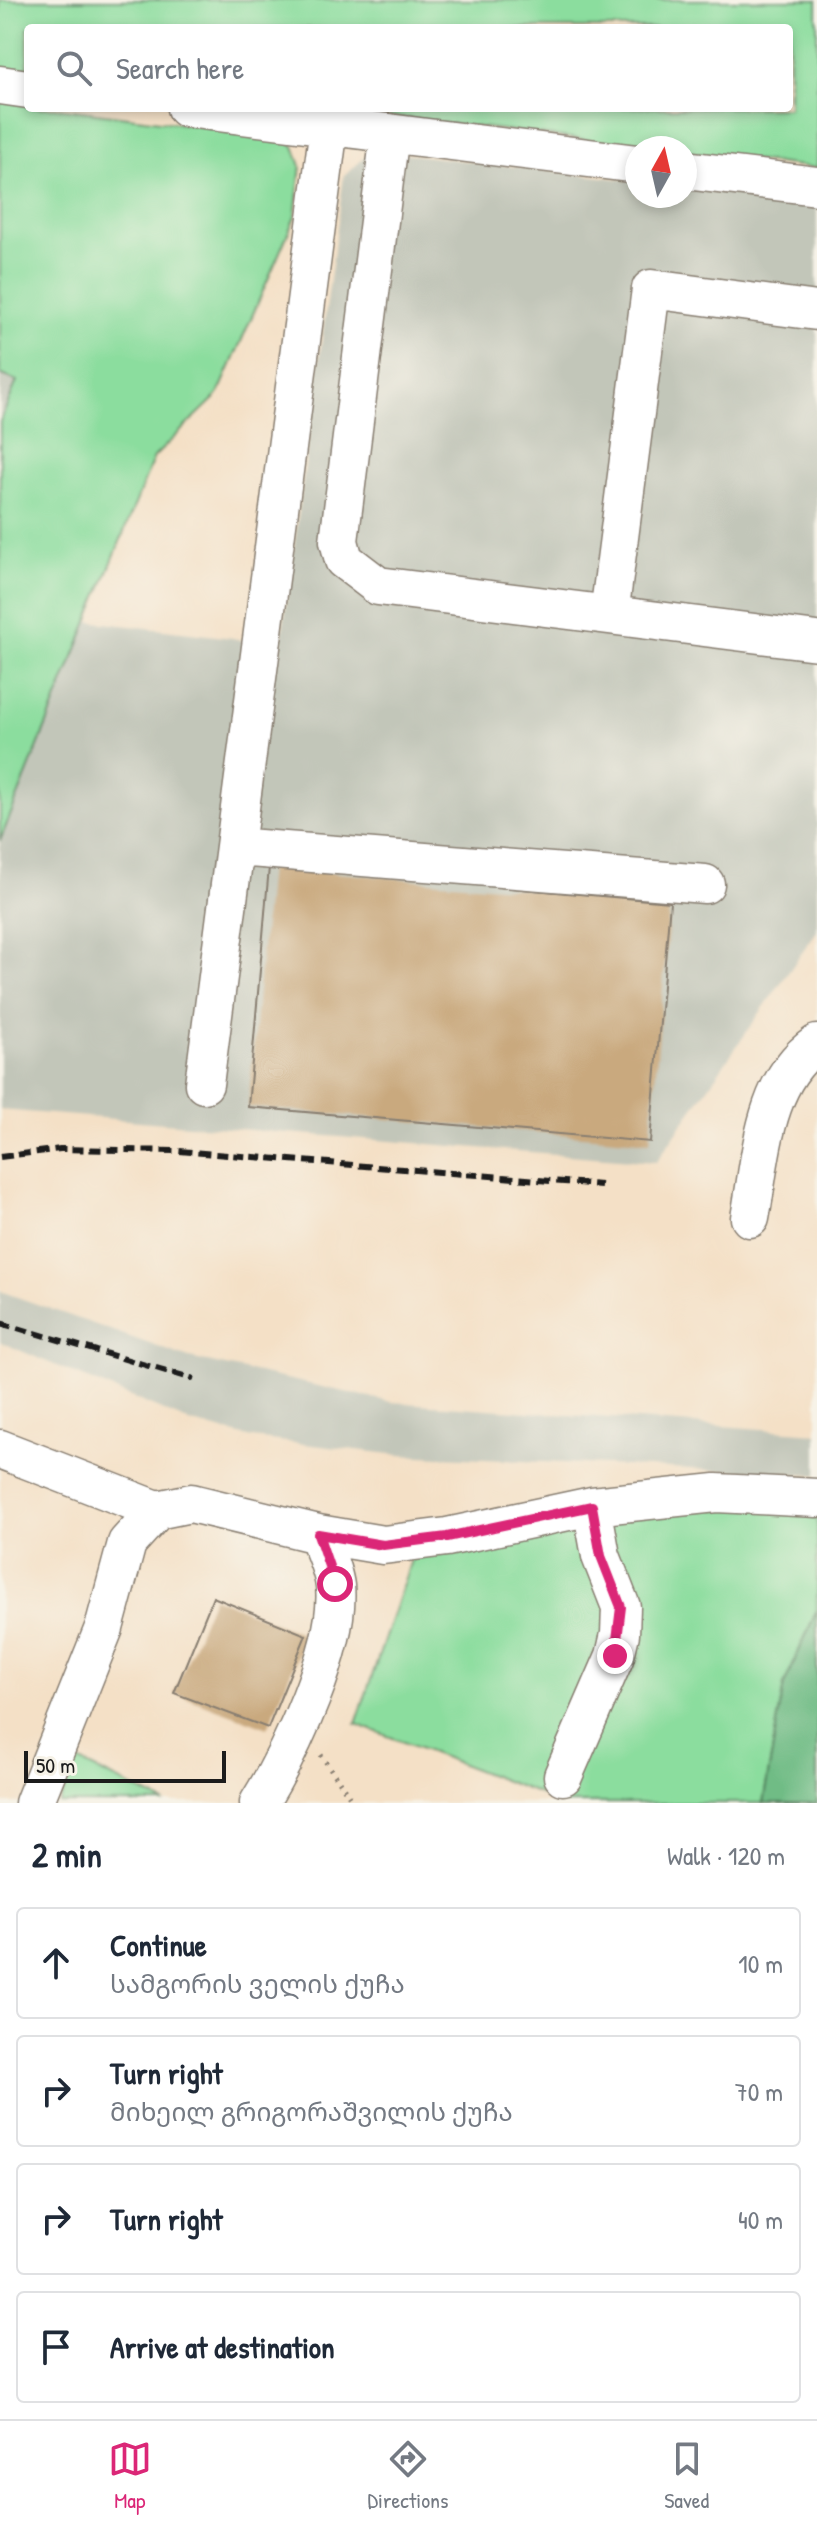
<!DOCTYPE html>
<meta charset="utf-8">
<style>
:root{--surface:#fff;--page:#f2f2f3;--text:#1f2937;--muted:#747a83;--line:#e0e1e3;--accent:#db2777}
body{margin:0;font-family:"Patrick Hand","Noto Sans Georgian",sans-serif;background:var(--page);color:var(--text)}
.compass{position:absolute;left:625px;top:136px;width:72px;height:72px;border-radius:50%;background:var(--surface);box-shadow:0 4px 12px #0003;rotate:8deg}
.scale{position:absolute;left:24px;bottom:20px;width:202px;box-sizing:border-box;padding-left:8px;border:4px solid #1c1c1c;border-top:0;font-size:22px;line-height:28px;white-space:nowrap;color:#1c1c1c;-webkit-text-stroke:6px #f7f3e8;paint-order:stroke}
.stop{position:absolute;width:24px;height:24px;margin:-18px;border:6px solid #db2777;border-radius:50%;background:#fff}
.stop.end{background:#db2777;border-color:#fff;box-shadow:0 2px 8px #0008}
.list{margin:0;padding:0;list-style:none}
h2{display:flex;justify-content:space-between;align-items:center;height:104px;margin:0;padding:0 32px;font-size:34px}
h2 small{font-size:26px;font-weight:400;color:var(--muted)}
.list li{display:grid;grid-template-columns:52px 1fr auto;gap:24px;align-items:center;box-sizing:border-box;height:112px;margin:0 16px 16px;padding:0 16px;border:2px solid var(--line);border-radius:8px}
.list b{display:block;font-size:30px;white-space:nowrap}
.list p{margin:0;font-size:26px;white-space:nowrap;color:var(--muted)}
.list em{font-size:26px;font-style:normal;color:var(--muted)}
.icon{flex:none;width:44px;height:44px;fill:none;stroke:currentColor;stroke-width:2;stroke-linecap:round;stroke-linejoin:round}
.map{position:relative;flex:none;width:817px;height:1803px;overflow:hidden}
.search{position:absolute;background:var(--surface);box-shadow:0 4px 12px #0003;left:24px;right:24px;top:24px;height:88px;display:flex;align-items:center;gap:20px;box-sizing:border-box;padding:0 28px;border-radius:8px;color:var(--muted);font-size:30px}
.sheet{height:616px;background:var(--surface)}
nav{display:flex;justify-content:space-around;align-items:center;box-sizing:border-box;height:112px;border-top:2px solid var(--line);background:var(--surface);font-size:22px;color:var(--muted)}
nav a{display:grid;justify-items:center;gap:4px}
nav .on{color:var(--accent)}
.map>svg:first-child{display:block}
.industrial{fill:#c2c6b9}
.green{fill:#8bdd9e;stroke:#547c5d;stroke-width:2}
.forest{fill:#70bc85;stroke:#466c50;stroke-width:2}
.building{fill:#c9a97e}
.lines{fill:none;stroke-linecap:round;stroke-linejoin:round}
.minor-casing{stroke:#887e71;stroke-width:41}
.path{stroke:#887e71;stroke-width:5;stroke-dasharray:2 6;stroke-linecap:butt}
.minor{stroke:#fff;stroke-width:38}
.rail{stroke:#1c1c1c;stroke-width:6;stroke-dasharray:12 6;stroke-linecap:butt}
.route{stroke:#db2777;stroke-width:10}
</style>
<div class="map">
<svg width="817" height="1803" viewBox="0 0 817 1803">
<rect width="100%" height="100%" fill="#f7f3e8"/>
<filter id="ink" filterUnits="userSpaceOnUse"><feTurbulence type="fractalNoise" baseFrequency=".0125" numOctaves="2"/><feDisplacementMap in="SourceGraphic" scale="16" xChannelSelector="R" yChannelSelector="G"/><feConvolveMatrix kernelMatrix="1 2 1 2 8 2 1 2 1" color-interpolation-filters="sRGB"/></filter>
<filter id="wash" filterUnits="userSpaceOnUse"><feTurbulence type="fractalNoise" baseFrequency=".006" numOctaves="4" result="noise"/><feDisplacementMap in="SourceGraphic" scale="32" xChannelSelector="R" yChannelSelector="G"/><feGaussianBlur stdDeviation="1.8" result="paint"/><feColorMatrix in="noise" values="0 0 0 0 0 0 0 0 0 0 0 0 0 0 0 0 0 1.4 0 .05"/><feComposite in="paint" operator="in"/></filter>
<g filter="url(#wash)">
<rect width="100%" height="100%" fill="#f4e0c6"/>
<path class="industrial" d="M373,150L637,181V196H685V187L817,202V931L656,1162L0,1110V841L87,621L233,638L280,651L344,176Z
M0,374L17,380L0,422Z
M0,1291L189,1358L391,1402L817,1433V1475L399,1455L252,1438L192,1423L0,1342Z"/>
<path class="green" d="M0,0H817V168L685,152V148H653L322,108H789V28H28V72L0,69Z
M0,101L28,104V108H57L280,136L294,146L301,166L295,217L218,395L154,457L0,841V422L17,381L0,374Z
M817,1506V1610L784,1685L763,1803H563L356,1724L412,1557L677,1507Z
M76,1760L165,1803H59Z"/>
<path class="forest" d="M817,1610V1803H763L784,1685Z"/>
<g id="blocks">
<path class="building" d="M269,867L670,902L650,1142L248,1107Z
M213,1597L306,1635L268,1728L174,1693Z"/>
</g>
</g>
<g filter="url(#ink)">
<use href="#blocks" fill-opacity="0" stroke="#887e71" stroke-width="2"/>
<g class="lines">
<g class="minor-casing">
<path id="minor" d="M0,85L28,89
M186,108L637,164
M390,133L339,541L344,560L378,586L817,641
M685,170L817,186
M609,615L651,289L817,311
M235,847L705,884
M204,1084L329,126
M750,1218C761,1159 763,1080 817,1044
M0,1449L157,1510
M563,1776L615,1656L620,1634L621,1607L601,1556L592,1506
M34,1803L104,1628L127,1543L157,1510L191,1503L318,1534L383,1545L447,1537L592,1506L716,1493L817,1498
M259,1803C290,1753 341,1645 335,1586C333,1569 324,1550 318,1534"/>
</g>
<path class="path" d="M321,1755L354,1803"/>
<use href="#minor" class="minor"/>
<path class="rail" d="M0,1157L60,1149L179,1151L601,1185
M0,1323L194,1379"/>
</g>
</g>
<g class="lines" filter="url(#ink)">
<path class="route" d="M335,1584L318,1534L383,1545L447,1537L592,1506L601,1556L621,1607L615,1656"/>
</g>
</svg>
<svg class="compass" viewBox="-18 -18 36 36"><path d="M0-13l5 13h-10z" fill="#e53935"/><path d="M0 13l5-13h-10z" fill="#747a83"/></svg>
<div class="scale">50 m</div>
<div class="stop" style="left:335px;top:1584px"></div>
<div class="stop end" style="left:615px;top:1656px"></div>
<div class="search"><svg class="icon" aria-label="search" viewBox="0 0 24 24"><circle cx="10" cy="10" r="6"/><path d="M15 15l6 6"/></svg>Search here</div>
</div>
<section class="sheet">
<h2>2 min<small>Walk · 120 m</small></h2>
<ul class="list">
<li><svg class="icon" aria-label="ahead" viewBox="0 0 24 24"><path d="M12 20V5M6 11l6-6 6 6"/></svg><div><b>Continue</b><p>სამგორის ველის ქუჩა</p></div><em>10 m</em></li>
<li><svg class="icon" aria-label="right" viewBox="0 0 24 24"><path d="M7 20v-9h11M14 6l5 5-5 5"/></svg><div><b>Turn right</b><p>მიხეილ გრიგორაშვილის ქუჩა</p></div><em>70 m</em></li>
<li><svg class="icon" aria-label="right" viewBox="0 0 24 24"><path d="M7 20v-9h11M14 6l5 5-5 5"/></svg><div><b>Turn right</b></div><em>40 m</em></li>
<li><svg class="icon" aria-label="arrive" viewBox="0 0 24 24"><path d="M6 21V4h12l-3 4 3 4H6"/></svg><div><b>Arrive at destination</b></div></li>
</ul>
</section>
<nav>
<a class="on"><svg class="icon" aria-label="map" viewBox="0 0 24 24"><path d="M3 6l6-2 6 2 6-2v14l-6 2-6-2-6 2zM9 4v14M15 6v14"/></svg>Map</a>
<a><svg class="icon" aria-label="directions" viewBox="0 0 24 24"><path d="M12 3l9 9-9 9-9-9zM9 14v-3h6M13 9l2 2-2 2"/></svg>Directions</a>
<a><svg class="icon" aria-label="saved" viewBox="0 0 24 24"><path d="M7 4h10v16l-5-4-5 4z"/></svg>Saved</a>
</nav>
